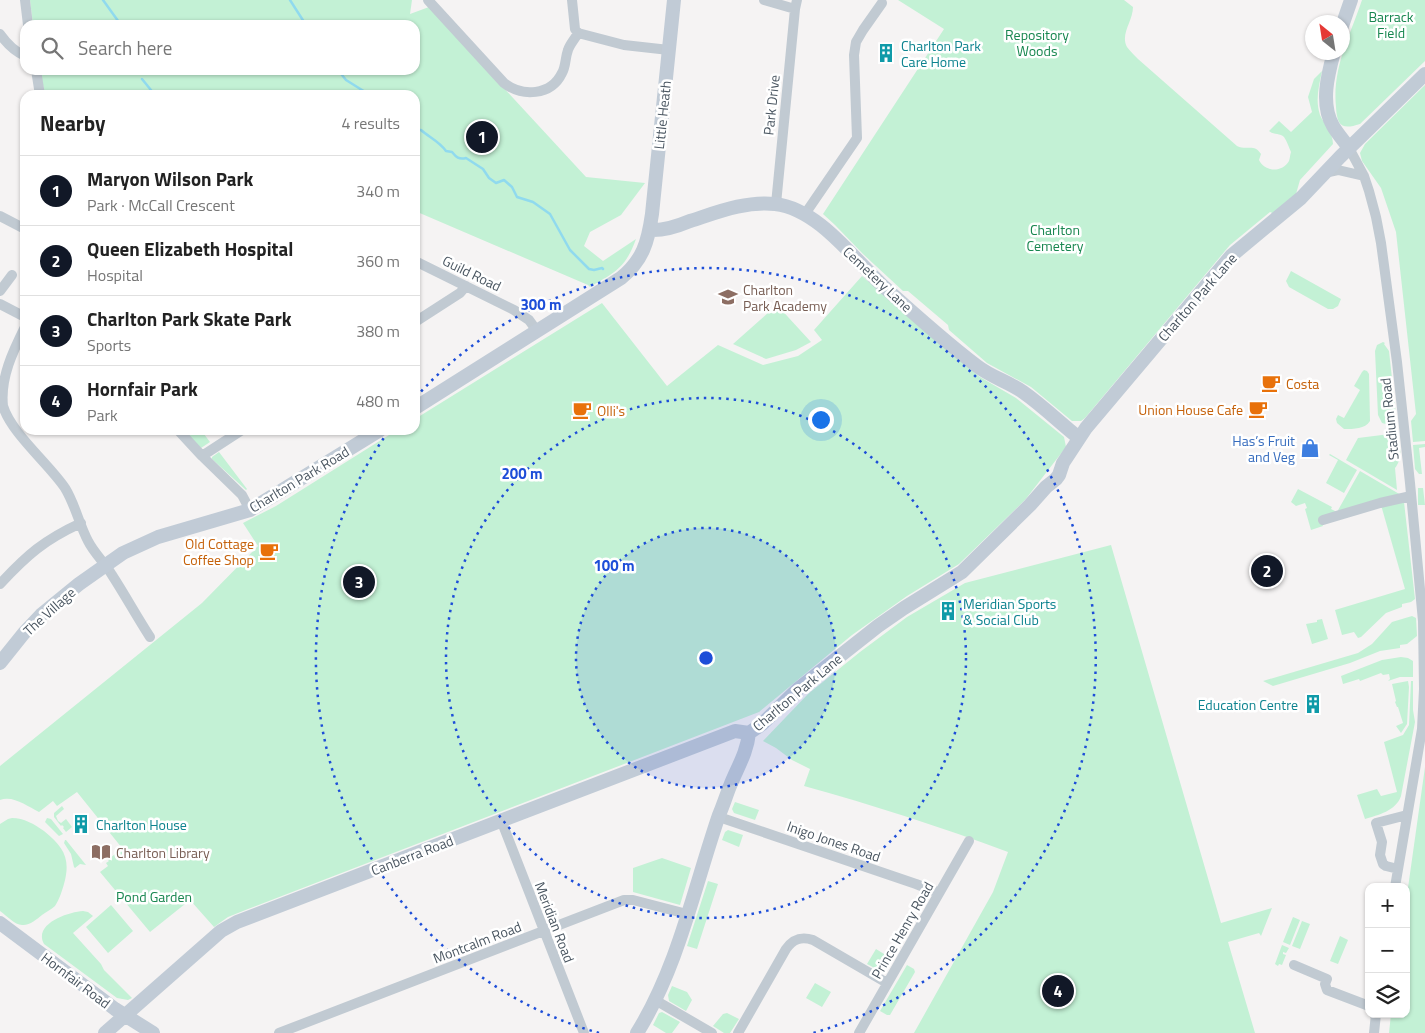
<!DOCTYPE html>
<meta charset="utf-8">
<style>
:root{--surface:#fff;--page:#f2f2f2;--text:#222;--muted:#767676;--line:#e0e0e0;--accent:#111827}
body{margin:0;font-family:"Titillium Web",sans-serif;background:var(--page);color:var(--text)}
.controls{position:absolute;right:15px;bottom:15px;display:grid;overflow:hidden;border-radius:10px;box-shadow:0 1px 4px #0004}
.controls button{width:45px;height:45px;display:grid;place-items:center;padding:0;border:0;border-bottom:1px solid var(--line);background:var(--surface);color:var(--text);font:25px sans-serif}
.compass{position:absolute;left:1305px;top:15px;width:45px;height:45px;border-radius:50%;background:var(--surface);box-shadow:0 1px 4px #0004;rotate:330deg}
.you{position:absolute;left:820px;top:419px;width:18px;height:18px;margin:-12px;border:4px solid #fff;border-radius:50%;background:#1a73e8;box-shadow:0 0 0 8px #1a73e833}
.badge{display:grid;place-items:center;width:32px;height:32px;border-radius:50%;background:var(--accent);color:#fff;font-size:16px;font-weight:700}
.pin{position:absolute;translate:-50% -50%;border:2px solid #fff;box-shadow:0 1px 5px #0006}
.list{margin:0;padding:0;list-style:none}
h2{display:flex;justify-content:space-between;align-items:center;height:65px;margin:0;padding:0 20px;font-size:21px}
h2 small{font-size:16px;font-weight:400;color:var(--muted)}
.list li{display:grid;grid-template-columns:32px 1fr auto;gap:15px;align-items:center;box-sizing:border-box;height:70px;padding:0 20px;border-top:1px solid var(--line)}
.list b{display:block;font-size:19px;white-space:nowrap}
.list p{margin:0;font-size:16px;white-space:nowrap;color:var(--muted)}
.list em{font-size:16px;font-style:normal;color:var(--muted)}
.icon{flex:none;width:28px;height:28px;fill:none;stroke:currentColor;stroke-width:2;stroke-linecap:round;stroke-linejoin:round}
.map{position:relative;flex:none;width:1425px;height:1033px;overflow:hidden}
.search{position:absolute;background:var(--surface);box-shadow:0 1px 4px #0004;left:20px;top:20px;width:400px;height:55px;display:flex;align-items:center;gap:12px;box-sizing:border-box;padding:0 18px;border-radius:15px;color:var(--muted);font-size:19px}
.panel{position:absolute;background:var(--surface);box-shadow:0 1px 4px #0004;left:20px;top:90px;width:400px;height:345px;border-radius:15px}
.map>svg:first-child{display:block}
.green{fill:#c3f1d5}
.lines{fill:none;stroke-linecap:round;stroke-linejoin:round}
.stream{stroke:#90daee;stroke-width:2.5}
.street{stroke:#c1cad2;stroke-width:10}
.secondary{stroke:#c1cbd6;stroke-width:14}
.ring{fill:none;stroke:#1d4ed8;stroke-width:2.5;stroke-dasharray:2.5 5}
.labels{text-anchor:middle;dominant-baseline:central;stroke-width:5;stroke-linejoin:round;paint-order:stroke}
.park-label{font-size:14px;fill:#17864f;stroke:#fff}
.culture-label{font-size:14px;fill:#0d838f;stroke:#fff;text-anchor:start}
.street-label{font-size:14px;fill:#4a5661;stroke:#fff}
.education-label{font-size:14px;fill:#785e54;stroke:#fff;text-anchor:start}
.food-label{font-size:14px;fill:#c56008;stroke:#fff;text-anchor:start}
.shop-label{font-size:14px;fill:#366cbe;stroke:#fff;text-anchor:end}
.centre{fill:#1d4ed8;stroke:#fff;stroke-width:2.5}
.ring-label{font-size:15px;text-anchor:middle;font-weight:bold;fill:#1d4ed8;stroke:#fff;stroke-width:5;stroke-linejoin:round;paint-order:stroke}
</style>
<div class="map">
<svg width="1425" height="1033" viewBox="0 0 1425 1033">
<rect width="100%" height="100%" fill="#f5f3f3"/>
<path class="green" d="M30,0H412L410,14L429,7L586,177L645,183L621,215L590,232L584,246L603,261L636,239C625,269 615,272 590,287L588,285L415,211V95H45L40,70H415V25H33Z
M898,0H1124L1133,7C1133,21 1120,34 1127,47C1130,51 1134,55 1138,59L1237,146C1247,151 1254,143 1261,154L1259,160C1265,172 1282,173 1289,161C1290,158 1290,155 1291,152C1289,148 1287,141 1284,137C1280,133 1273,135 1269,131L1279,121L1291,132L1312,112L1308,97L1314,79L1322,71C1319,86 1315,100 1320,115C1324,124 1333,133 1333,144L1300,180L1296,194L1275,214L1270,212L1230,245L1085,418L1081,421H1072L1031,387L987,363L949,330L948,325L908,291H903L863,254L835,225L823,214L944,29Z
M1362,0H1425V61L1360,124C1342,130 1337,126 1336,107C1332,68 1350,36 1362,0Z
M1425,85V441L1413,442L1411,421L1416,414L1396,232L1381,188L1362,161L1360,153L1365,144Z
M1291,271L1341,299L1338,306L1333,309H1328L1289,287L1286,281Z
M862,276L927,333L980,377L1016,398L1064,437L1066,447L1025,500L959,564L907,596L852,635L759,712L248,909L228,917L214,927L190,900L150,932L100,872L108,866L106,863L109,861L108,860L122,848L77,792L57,806L53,801L39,812C27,806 13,795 0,800V766L202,603L258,546L243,523L276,506L397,430H415V419L602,303L667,386L718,345L763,365L798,356L822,340L814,330Z
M777,305L811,342L796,350L766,359L733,344Z
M1383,342L1385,343L1384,344L1389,351L1396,415L1393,420L1389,422L1390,425L1382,423L1378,415L1375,351L1377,345Z
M1364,370L1367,371L1369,374L1370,421C1365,429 1354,429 1344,429L1337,423L1336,419L1338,415L1344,418L1360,390L1354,386L1362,372Z
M183,430H201L210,442L201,448Z
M1390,434L1395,435C1402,443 1402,460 1395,468L1397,490L1346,460L1358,438Z
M1425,444V447L1419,448L1422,474H1419L1415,469L1413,445Z
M219,452L247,489L246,490L212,459V457Z
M1330,454L1357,470L1344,493L1326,483L1338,460L1329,455Z
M1360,471L1401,495L1321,519L1323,526L1311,530L1305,509L1307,508L1305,503L1296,506L1291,502L1298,489L1332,507L1331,509L1337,512Z
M1418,488H1423L1425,505H1418Z
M1404,502L1415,599L1411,602L1402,604V607L1386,613L1361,637L1358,638L1354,632L1342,635L1335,610L1405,589L1381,505Z
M1111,545L1221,923L1272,908L1261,936L1259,933L1228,942L1255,1033H914L993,892L1008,852C941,827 873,805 804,786L810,769L792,760L776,748L763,741L808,694L860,652L907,617L965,583Z
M1412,616L1416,618L1417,636L1407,644L1400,645V648L1380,651L1350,663L1273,686L1263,681L1358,653L1372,644L1392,622Z
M1322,619L1328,639L1312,644L1306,624L1317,622V620Z
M1401,657L1408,658L1413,661V677H1400L1388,681L1390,679L1389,674L1383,675L1381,673L1360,681L1359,679L1343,684L1341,676L1382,660Z
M1408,681L1409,687L1407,724L1401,733L1396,726L1403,723L1398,707H1397L1395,702L1396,701L1392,684Z
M1411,681H1413V710L1415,722L1401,796C1396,811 1378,815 1365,819L1357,795L1377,789L1381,796L1397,792L1384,742L1403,735L1409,725Z
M1425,767V1033H1389L1391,1014H1406V902Z
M735,802L759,810L755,820L734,813L732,809Z
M62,806L64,809L56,816L58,821L61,823L66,819L72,827L66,832L63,828L64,827L62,825L61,826L54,817V813Z
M12,818C24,818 34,824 44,831C64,847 71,859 64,884C62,891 59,900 55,906C52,909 46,912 42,915C37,919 29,926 22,925C15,925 6,915 0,911V824L8,819Z
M47,818L51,819L63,834L59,836L45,822Z
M728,830L743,835L739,847L722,840L725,832Z
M65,840H66L86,865L80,864L75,868L74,867L71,854L64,843Z
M662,858L691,868L680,905L633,892V868Z
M708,881L718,884L697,949L687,946Z
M111,905L133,931L108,953L86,927Z
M83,911L88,912L93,916L73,933L101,964L104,970L132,998L128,1000L117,998L44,944C33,924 68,912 83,911Z
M1293,917L1300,920L1290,945L1283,942Z
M1302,921L1310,924L1300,949L1292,946Z
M1340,936L1348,940L1338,964L1330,961Z
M1282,945L1289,948L1286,953L1283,952V954L1286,955L1282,965L1279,964L1278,966L1275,964Z
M876,949L892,959L885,971L882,972L867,964Z
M907,965L914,969L915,972L890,1015H887L880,1011Z
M815,983L831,992L822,1007L806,998Z
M672,986L687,992L692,1000L686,1011L669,1001L668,995Z
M662,1012L680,1022L672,1033H666L653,1025L659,1013Z
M727,1013L739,1019L730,1033H724L713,1026L723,1014Z"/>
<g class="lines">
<path class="stream" d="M103,0L121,25
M290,0L306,25
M135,70L136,72
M338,70L346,80L370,95
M142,79L155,95
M415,125V130H421C429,137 440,142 446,151L452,152C456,157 459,160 466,158L483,169L489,178L496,183L504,180L512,187L517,197L533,202L550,214L570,250L589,269L594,270L602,268L603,269"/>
<path class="street" d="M25,0L28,25
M428,0L504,83C522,97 551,96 562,73C566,66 565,58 568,50C570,44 575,39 578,33
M572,0L575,29L578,33L624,45L669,50
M764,0L795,9
M0,34C7,44 14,51 25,56
M36,70L40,95
M1349,148L1364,176L1369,191L1376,217L1381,243L1397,362L1410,483L1423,621L1424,689L1422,729L1395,887
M1324,173L1338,170L1364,176
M776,204L795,9L797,0
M805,214L857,138L854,55L856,42L863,30L882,3
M0,216L25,229
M415,261L514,310L529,320L537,331
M0,291L12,275
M0,304L25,317
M415,322L460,293L466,286
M25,327C13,351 0,378 3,406C11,433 49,464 65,488C75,504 79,524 88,541C94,553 105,563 112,575C125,595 137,617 150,637
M178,430L202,456L242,495L250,510
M202,456L242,430
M1323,520L1380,503L1411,496
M0,584C27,555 44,540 81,523
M719,817L916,884L939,893
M501,820L584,1033
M1398,869L1386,866L1383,864L1380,855L1382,842L1376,823L1407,815
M1294,965L1327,979L1325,984L1327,990L1369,1006
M655,1000L712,1033
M279,1033L624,900H633L687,914
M738,1033L786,949C793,939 801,936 813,940L887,983
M859,1033L969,841
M1374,1033L1376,1014"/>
<path class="secondary" d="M1342,26L1351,0
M1334,52C1328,74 1320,104 1333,126C1337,133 1344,141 1349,148
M650,230C663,231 678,226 690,221C718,212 745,201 775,204C818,209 852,257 882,285C913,313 944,341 977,366C991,377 1009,382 1023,392C1043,406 1060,423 1079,438
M415,408L621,278C643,260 648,242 652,214L674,0
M0,663L24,633L41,615L79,584L123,553L158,537L250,510L380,430
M0,923L115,1009L153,1033
M105,1033L221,931L237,922L735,731L749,733
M637,1033C678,967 694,888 719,815C723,806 726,796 730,786C737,768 747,753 749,733L762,724L798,689L878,626L904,608L962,572L1030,505L1046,487L1056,479L1059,475L1063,463L1086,428L1231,256L1301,198L1340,157L1425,74"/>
</g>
<circle cx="706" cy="658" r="130" fill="#1d4ed8" fill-opacity=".12"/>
<g class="ring">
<circle cx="706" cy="658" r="130"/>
<circle cx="706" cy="658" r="260"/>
<path d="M599 1033A390 390 0 0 1 388 432M416 397A390 390 0 1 1 813 1033"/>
</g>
<defs>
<g id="building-bare" transform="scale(1.5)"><path d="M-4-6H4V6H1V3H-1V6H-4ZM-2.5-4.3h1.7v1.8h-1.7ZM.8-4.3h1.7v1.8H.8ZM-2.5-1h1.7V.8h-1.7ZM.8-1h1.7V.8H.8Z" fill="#0f9aa8" stroke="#fff" stroke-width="2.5" paint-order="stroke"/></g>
<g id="school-bare" transform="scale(1.5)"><path d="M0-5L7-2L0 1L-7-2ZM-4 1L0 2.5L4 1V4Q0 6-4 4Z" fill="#8d6e63" stroke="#fff" stroke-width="2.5" paint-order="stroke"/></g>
<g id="cafe-bare" transform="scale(1.5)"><path d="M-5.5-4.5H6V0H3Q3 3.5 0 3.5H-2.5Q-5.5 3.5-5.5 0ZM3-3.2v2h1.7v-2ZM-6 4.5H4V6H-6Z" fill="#e8710a" stroke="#fff" stroke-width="2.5" paint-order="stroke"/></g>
<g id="shop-bare" transform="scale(1.5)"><path d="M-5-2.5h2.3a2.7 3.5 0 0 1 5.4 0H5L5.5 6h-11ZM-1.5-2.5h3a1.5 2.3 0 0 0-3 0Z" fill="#3f7fe0" stroke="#fff" stroke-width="2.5" paint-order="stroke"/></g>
<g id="library-bare" transform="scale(1.5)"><path d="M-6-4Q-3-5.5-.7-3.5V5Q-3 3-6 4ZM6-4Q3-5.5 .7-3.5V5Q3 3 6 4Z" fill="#8d6e63" stroke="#fff" stroke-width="2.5" paint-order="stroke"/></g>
</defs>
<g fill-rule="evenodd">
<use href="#building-bare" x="886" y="53"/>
<use href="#school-bare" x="728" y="297"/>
<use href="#cafe-bare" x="1271" y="383"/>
<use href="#cafe-bare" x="1258" y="409"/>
<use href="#cafe-bare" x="582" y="410"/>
<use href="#shop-bare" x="1310" y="448"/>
<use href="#cafe-bare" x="269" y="551"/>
<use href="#building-bare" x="948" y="611"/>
<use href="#building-bare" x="1313" y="704"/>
<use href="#building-bare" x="81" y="824"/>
<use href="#library-bare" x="101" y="852"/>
</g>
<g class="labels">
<g class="park-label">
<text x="1391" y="16">Barrack<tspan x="1391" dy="16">Field</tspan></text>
<text x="1037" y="34">Repository<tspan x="1037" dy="16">Woods</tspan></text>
<text x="1055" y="229">Charlton<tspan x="1055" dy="16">Cemetery</tspan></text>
<text x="154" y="896">Pond Garden</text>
</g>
<g class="culture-label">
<text x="901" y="45">Charlton Park<tspan x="901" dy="16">Care Home</tspan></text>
<text x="963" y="603">Meridian Sports<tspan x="963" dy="16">&amp; Social Club</tspan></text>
<text x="1298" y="704" text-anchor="end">Education Centre</text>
<text x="96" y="824">Charlton House</text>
</g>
<g class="street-label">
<text transform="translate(771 105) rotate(-84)">Park Drive</text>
<text transform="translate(662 115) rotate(-84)">Little Heath</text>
<text transform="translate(472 273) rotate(26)">Guild Road</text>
<text transform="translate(878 279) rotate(43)">Cemetery Lane</text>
<text transform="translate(1197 297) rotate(-49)">Charlton Park Lane</text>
<text transform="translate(1389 419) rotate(-96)">Stadium Road</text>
<text transform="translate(299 479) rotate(-31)">Charlton Park Road</text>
<text transform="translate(49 611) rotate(-42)">The Village</text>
<text transform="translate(797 692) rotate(-40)">Charlton Park Lane</text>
<text transform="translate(834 841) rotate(19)">Inigo Jones Road</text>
<text transform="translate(412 855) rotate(-21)">Canberra Road</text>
<text transform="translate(555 922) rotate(69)">Meridian Road</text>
<text transform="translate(902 930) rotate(-60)">Prince Henry Road</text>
<text transform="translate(477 942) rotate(-21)">Montcalm Road</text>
<text transform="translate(76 980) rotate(37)">Hornfair Road</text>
</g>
<g class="education-label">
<text x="743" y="289">Charlton<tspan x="743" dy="16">Park Academy</tspan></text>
<text x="116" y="852">Charlton Library</text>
</g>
<g class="food-label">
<text x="1286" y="383">Costa</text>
<text x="1243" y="409" text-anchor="end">Union House Cafe</text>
<text x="597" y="410">Olli's</text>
<text x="254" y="543" text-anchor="end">Old Cottage<tspan x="254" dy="16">Coffee Shop</tspan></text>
</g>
<g class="shop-label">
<text x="1295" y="440">Has’s Fruit<tspan x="1295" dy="16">and Veg</tspan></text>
</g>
</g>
<circle cx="706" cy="658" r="8" class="centre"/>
<g class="ring-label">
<text x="541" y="310">300 m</text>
<text x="522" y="479">200 m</text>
<text x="614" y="571">100 m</text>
</g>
</svg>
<div class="controls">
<button>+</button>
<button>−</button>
<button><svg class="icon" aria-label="layers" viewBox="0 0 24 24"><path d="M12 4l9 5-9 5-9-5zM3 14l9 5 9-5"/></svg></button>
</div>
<svg class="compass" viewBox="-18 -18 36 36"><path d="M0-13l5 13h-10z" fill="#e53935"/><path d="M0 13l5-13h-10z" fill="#767676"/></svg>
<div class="you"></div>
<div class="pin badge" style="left:482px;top:137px">1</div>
<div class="pin badge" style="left:1267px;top:571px">2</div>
<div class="pin badge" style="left:359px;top:582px">3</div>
<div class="pin badge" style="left:1058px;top:991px">4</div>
<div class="search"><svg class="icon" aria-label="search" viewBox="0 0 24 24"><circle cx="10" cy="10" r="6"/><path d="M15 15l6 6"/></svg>Search here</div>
<section class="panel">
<h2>Nearby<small>4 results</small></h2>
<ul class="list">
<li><span class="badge">1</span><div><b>Maryon Wilson Park</b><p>Park · McCall Crescent</p></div><em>340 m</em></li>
<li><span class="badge">2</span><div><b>Queen Elizabeth Hospital</b><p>Hospital</p></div><em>360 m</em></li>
<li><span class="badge">3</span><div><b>Charlton Park Skate Park</b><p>Sports</p></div><em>380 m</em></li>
<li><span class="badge">4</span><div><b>Hornfair Park</b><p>Park</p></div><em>480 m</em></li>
</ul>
</section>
</div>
